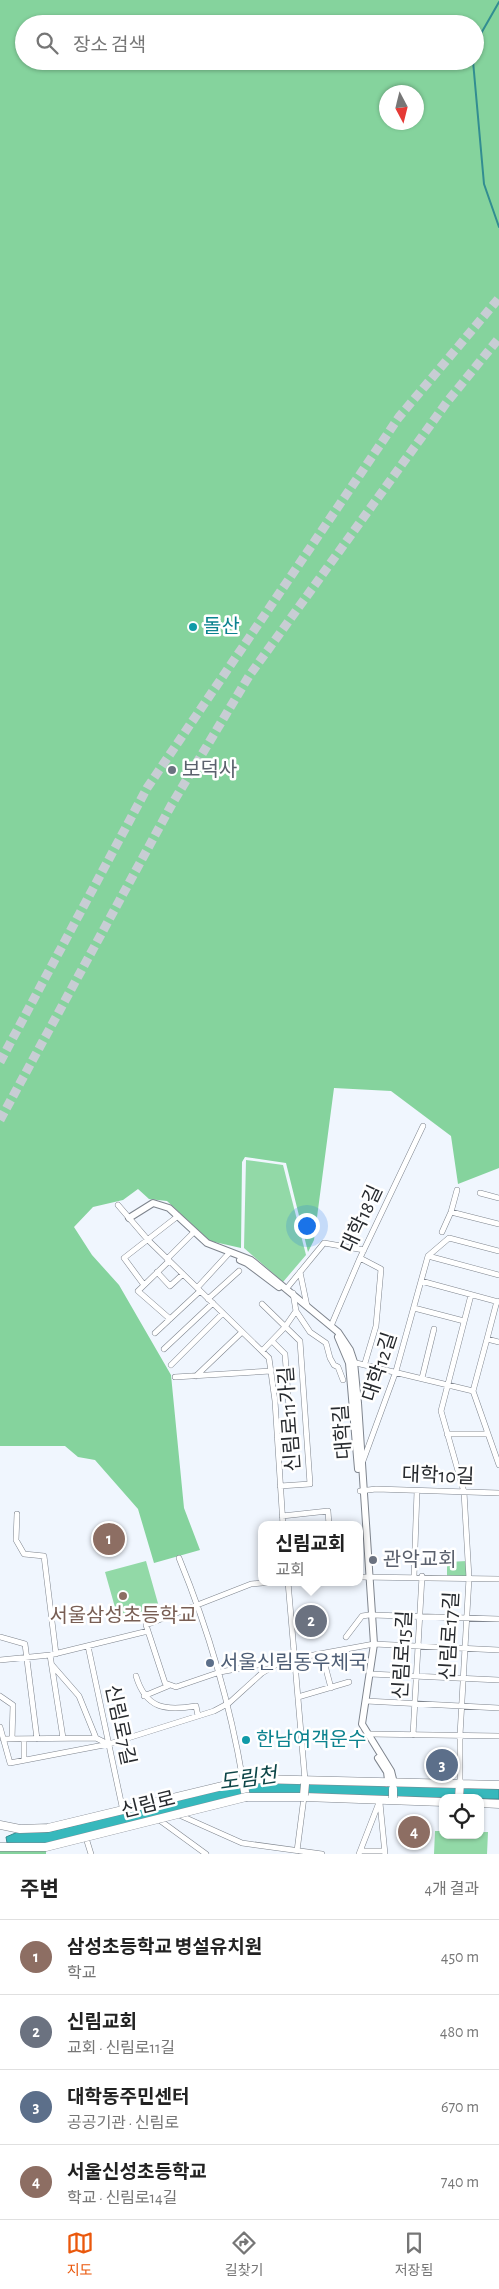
<!DOCTYPE html>
<html lang="ko">
<meta charset="utf-8">
<style>
:root{--surface:#fff;--page:#f2f2f2;--text:#222;--muted:#767676;--line:#e0e0e0;--accent:#ea580c}
body{margin:0;font-family:"Alegreya Sans","Noto Sans KR",sans-serif;background:var(--page);color:var(--text)}
.controls{position:absolute;right:15px;bottom:15px;display:grid;overflow:hidden;border-radius:10px;box-shadow:0 1px 4px #0004}
.controls button{width:45px;height:45px;display:grid;place-items:center;padding:0;border:0;border-bottom:1px solid var(--line);background:var(--surface);color:var(--text);font:25px sans-serif}
.compass{position:absolute;left:379px;top:85px;width:45px;height:45px;border-radius:50%;background:var(--surface);box-shadow:0 1px 4px #0004;rotate:173deg}
.you{position:absolute;left:306px;top:1225px;width:18px;height:18px;margin:-12px;border:4px solid #fff;border-radius:50%;background:#1a73e8;box-shadow:0 0 0 8px #1a73e833}
.badge{display:grid;place-items:center;width:32px;height:32px;border-radius:50%;background:var(--accent);color:#fff;font-size:16px;font-weight:700}
.pin{position:absolute;translate:-50% -50%;border:2px solid #fff;box-shadow:0 1px 5px #0006}
.popup{position:absolute;left:258px;top:1521px;width:105px;height:65px;box-sizing:border-box;display:grid;place-content:center;border-radius:10px;background:var(--surface);filter:drop-shadow(0 1px 4px #0005);font-size:16px;white-space:nowrap;color:var(--muted)}
.popup b{font-size:19px;color:var(--text)}
.popup::after{content:'';position:absolute;left:50%;top:100%;margin-left:-10px;border:10px solid transparent;border-top-color:var(--surface)}
.list{margin:0;padding:0;list-style:none}
h2{display:flex;justify-content:space-between;align-items:center;height:65px;margin:0;padding:0 20px;font-size:21px}
h2 small{font-size:16px;font-weight:400;color:var(--muted)}
.list li{display:grid;grid-template-columns:32px 1fr auto;gap:15px;align-items:center;box-sizing:border-box;height:75px;padding:0 20px;border-top:1px solid var(--line)}
.list b{display:block;font-size:19px;white-space:nowrap}
.list p{margin:0;font-size:16px;white-space:nowrap;color:var(--muted)}
.list em{font-size:16px;font-style:normal;color:var(--muted)}
.icon{flex:none;width:28px;height:28px;fill:none;stroke:currentColor;stroke-width:2;stroke-linecap:round;stroke-linejoin:round}
.map{position:relative;flex:none;width:499px;height:1854px;overflow:hidden}
.search{position:absolute;background:var(--surface);box-shadow:0 1px 4px #0004;left:15px;right:15px;top:15px;height:55px;display:flex;align-items:center;gap:12px;box-sizing:border-box;padding:0 18px;border-radius:28px;color:var(--muted);font-size:19px}
.sheet{height:365px;background:var(--surface)}
nav{display:flex;justify-content:space-around;align-items:center;box-sizing:border-box;height:70px;border-top:1px solid var(--line);background:var(--surface);font-size:14px;color:var(--muted)}
nav a{display:grid;justify-items:center;gap:2px}
nav .on{color:var(--accent)}
.map>svg:first-child{display:block}
.green{fill:#92d9a7}
.forest{fill:#85d39d;fill-rule:evenodd}
.water{fill:#37b8bc;stroke:#328d91}
.lines{fill:none;stroke-linecap:round;stroke-linejoin:round}
.stream{stroke:#328d91;stroke-width:2}
.trunk-tunnel{stroke:#c8cdd4;stroke-width:9;stroke-dasharray:9 4.5;stroke-linecap:butt}
.minor-casing{stroke:#7e848d;stroke-width:6}
.tertiary-casing{stroke:#7e848d;stroke-width:8}
.secondary-casing{stroke:#7e848d;stroke-width:9}
.minor{stroke:#fff;stroke-width:5}
.tertiary{stroke:#fff;stroke-width:6}
.secondary{stroke:#fff;stroke-width:8}
.secondary-bridge-casing{stroke:#7e848d;stroke-width:9;stroke-linecap:butt}
.secondary-bridge{stroke:#fff;stroke-width:8}
.culture-dot{fill:#0f9aa8;stroke:#fff;stroke-width:2}
.worship-dot{fill:#6b7280;stroke:#fff;stroke-width:2}
.education-dot{fill:#8d6e63;stroke:#fff;stroke-width:2}
.service-dot{fill:#5c6f8a;stroke:#fff;stroke-width:2}
.labels{text-anchor:middle;dominant-baseline:central;stroke-width:5;stroke-linejoin:round;paint-order:stroke}
.culture-label{font-size:20px;fill:#0d838f;stroke:#fff;text-anchor:start}
.worship-label{font-size:20px;fill:#5b616d;stroke:#fff;text-anchor:start}
.street-label{font-size:20px;fill:#272a2e;stroke:#fff}
.education-label{font-size:20px;fill:#785e54;stroke:#fff}
.service-label{font-size:20px;fill:#4e5e75;stroke:#fff;text-anchor:start}
.water-label{font-size:21px;font-style:italic;fill:#0c4547;stroke:#fff}
</style>
<div class="map">
<svg width="499" height="1854" viewBox="0 0 499 1854">
<rect width="100%" height="100%" fill="#f0f6fe"/>
<path class="green" d="M246,1160L283,1165L306,1255L283,1282L244,1248Z
M146,1561L159,1607L118,1618L105,1572Z
M467,1561V1577H447V1562Z
M435,1831H443V1835H480V1832H488L487,1854H434Z"/>
<path class="forest" d="M0,0H499V1168L458,1184L451,1136L391,1091L334,1088L314,1240L308,1252L286,1163L245,1157L242,1162L241,1248L210,1241L167,1201L149,1199L138,1189L123,1200L93,1207L74,1227L92,1255L119,1285L171,1375L184,1508L200,1550L154,1563L138,1509L95,1460L78,1457L65,1446H0ZM24,24H475V61H24ZM386,92H416V122H386Z
M0,1847H46V1854H0Z"/>
<path class="water" d="M256,1781L499,1789V1799L272,1794L47,1845L7,1843L6,1837L20,1831L48,1832Z"/>
<g class="lines">
<path class="stream" d="M475,44L499,2
M473,61L484,184L499,227"/>
<path class="trunk-tunnel" d="M0,1062L147,788L399,417L499,298
M0,1120L172,804L249,676L447,402L499,338"/>
<g class="minor-casing">
<path id="minor" d="M480,1193L499,1198
M118,1205L148,1240L269,1358L275,1401L283,1525
M451,1212L499,1224
M442,1232L451,1212L457,1190
M428,1256L499,1275
M360,1258L381,1269L376,1326L365,1363
M167,1259L194,1232
M169,1261L138,1291L170,1319
M157,1272L170,1286L183,1274
M300,1272L307,1306
M421,1281L499,1302
M144,1285L124,1258L178,1216
M197,1288L230,1252
M287,1288L324,1243L364,1250
M208,1299L239,1271
M262,1304L300,1341L310,1484L280,1486
M414,1308L464,1321
M296,1311L310,1332L326,1343L330,1358L334,1365L338,1367L343,1380
M331,1326L360,1258L423,1126
M155,1333L200,1291
M487,1339L497,1301
M272,1341L285,1354L291,1435L277,1437
M164,1349L213,1303
M262,1351L285,1327L296,1311L293,1293
M352,1362L473,1391L487,1339L499,1342
M171,1365L223,1313
M196,1376L242,1332
M175,1377L271,1371
M422,1378L434,1329
M473,1391L499,1465
M447,1434H488
M363,1461L396,1371L428,1256L449,1238L499,1251
M360,1491L376,1489L499,1493
M17,1514L16,1540L24,1554L44,1556L56,1654
M282,1516L328,1511L329,1525
M179,1558C209,1631 230,1703 243,1781
M414,1576L417,1491
M360,1577L499,1579
M274,1582L251,1584L146,1625L165,1683L176,1687L220,1672L374,1644L499,1650
M288,1582L305,1780
M372,1615L499,1619
M0,1637L25,1644L37,1739
M346,1637L362,1616L369,1615
M88,1646L123,1811
M322,1654L331,1688
M50,1655L63,1738
M0,1660L50,1655L148,1631
M52,1665L79,1696L96,1738
M370,1674L499,1680
M136,1676C146,1709 165,1711 196,1706L198,1716
M0,1696L13,1705L12,1739
M144,1696L168,1686
M298,1697L349,1682
M366,1701L499,1708
M0,1727L10,1763L109,1744L214,1711L229,1703L262,1673L279,1663
M369,1734L499,1736
M413,1735L422,1576
M3,1739L96,1738L108,1744
M24,1739V1760
M460,1783V1735L469,1578L464,1492L441,1411L471,1295
M380,1803L385,1854
M177,1814L242,1843L322,1854
M158,1819L206,1854
M86,1838L91,1854
M297,1851L304,1797
M362,1851H384
M359,1854L380,1800"/>
</g>
<g class="tertiary-casing">
<path id="tertiary" d="M129,1218L153,1203L169,1208L207,1243L251,1260L338,1332L350,1350L354,1362L358,1403L374,1644L362,1724L391,1771L394,1783
M240,1260L247,1263L279,1287
M338,1337L349,1363L358,1469
M378,1758L387,1772L388,1780L386,1783"/>
</g>
<g class="secondary-casing">
<path id="secondary" d="M243,1781L246,1797
M304,1797L443,1802
M459,1798L460,1783
M480,1803L499,1804
M0,1825L20,1829L48,1828L243,1781L257,1779L499,1785"/>
</g>
<use href="#minor" class="minor"/>
<use href="#tertiary" class="tertiary"/>
<use href="#secondary" class="secondary"/>
<g class="secondary-bridge-casing">
<path id="secondary-bridge" d="M304,1795L305,1784
M393,1798V1789
M0,1847H46L246,1797H304"/>
</g>
<use href="#secondary-bridge" class="secondary-bridge"/>
</g>
<g class="culture-dot">
<circle cx="193" cy="627" r="5"/>
<circle cx="246" cy="1740" r="5"/>
</g>
<g class="worship-dot">
<circle cx="172" cy="770" r="5"/>
<circle cx="373" cy="1560" r="5"/>
</g>
<circle class="education-dot" cx="123" cy="1596" r="5"/>
<circle class="service-dot" cx="210" cy="1663" r="5"/>
<g class="labels">
<g class="culture-label">
<text x="203" y="627">돌산</text>
<text x="256" y="1740">한남여객운수</text>
</g>
<g class="worship-label">
<text x="182" y="770">보덕사</text>
<text x="383" y="1560">관악교회</text>
</g>
<g class="street-label">
<text transform="translate(362 1219) rotate(-65)">대학18길</text>
<text transform="translate(380 1367) rotate(-72)">대학12길</text>
<text transform="translate(290 1419) rotate(-94)">신림로11가길</text>
<text transform="translate(343 1432) rotate(-94)">대학길</text>
<text transform="translate(438 1476) rotate(2)">대학10길</text>
<text transform="translate(450 1636) rotate(-87)">신림로17길</text>
<text transform="translate(403 1655) rotate(-87)">신림로15길</text>
<text transform="translate(120 1725) rotate(78)">신림로7길</text>
<text transform="translate(148 1805) rotate(-14)">신림로</text>
</g>
<g class="education-label">
<text x="123" y="1616">서울삼성초등학교</text>
</g>
<g class="service-label">
<text x="220" y="1663">서울신림동우체국</text>
</g>
<g class="water-label">
<text transform="translate(248 1779) rotate(-8)">도림천</text>
</g>
</g>
</svg>
<div class="controls">
<button><svg class="icon" aria-label="locate" viewBox="0 0 24 24"><circle cx="12" cy="12" r="6"/><path d="M12 2v4M12 18v4M2 12h4M18 12h4"/></svg></button>
</div>
<svg class="compass" viewBox="-18 -18 36 36"><path d="M0-13l5 13h-10z" fill="#e53935"/><path d="M0 13l5-13h-10z" fill="#767676"/></svg>
<div class="you"></div>
<div class="pin badge" style="left:109px;top:1539px;background:#8d6e63">1</div>
<div class="pin badge" style="left:311px;top:1621px;background:#6b7280">2</div>
<div class="popup"><b>신림교회</b>교회</div>
<div class="pin badge" style="left:442px;top:1765px;background:#5c6f8a">3</div>
<div class="pin badge" style="left:414px;top:1832px;background:#8d6e63">4</div>
<div class="search"><svg class="icon" aria-label="search" viewBox="0 0 24 24"><circle cx="10" cy="10" r="6"/><path d="M15 15l6 6"/></svg>장소 검색</div>
</div>
<section class="sheet">
<h2>주변<small>4개 결과</small></h2>
<ul class="list">
<li><span class="badge" style="background:#8d6e63">1</span><div><b>삼성초등학교 병설유치원</b><p>학교</p></div><em>450 m</em></li>
<li><span class="badge" style="background:#6b7280">2</span><div><b>신림교회</b><p>교회 · 신림로11길</p></div><em>480 m</em></li>
<li><span class="badge" style="background:#5c6f8a">3</span><div><b>대학동주민센터</b><p>공공기관 · 신림로</p></div><em>670 m</em></li>
<li><span class="badge" style="background:#8d6e63">4</span><div><b>서울신성초등학교</b><p>학교 · 신림로14길</p></div><em>740 m</em></li>
</ul>
</section>
<nav>
<a class="on"><svg class="icon" aria-label="map" viewBox="0 0 24 24"><path d="M3 6l6-2 6 2 6-2v14l-6 2-6-2-6 2zM9 4v14M15 6v14"/></svg>지도</a>
<a><svg class="icon" aria-label="directions" viewBox="0 0 24 24"><path d="M12 3l9 9-9 9-9-9zM9 14v-3h6M13 9l2 2-2 2"/></svg>길찾기</a>
<a><svg class="icon" aria-label="saved" viewBox="0 0 24 24"><path d="M7 4h10v16l-5-4-5 4z"/></svg>저장됨</a>
</nav>
